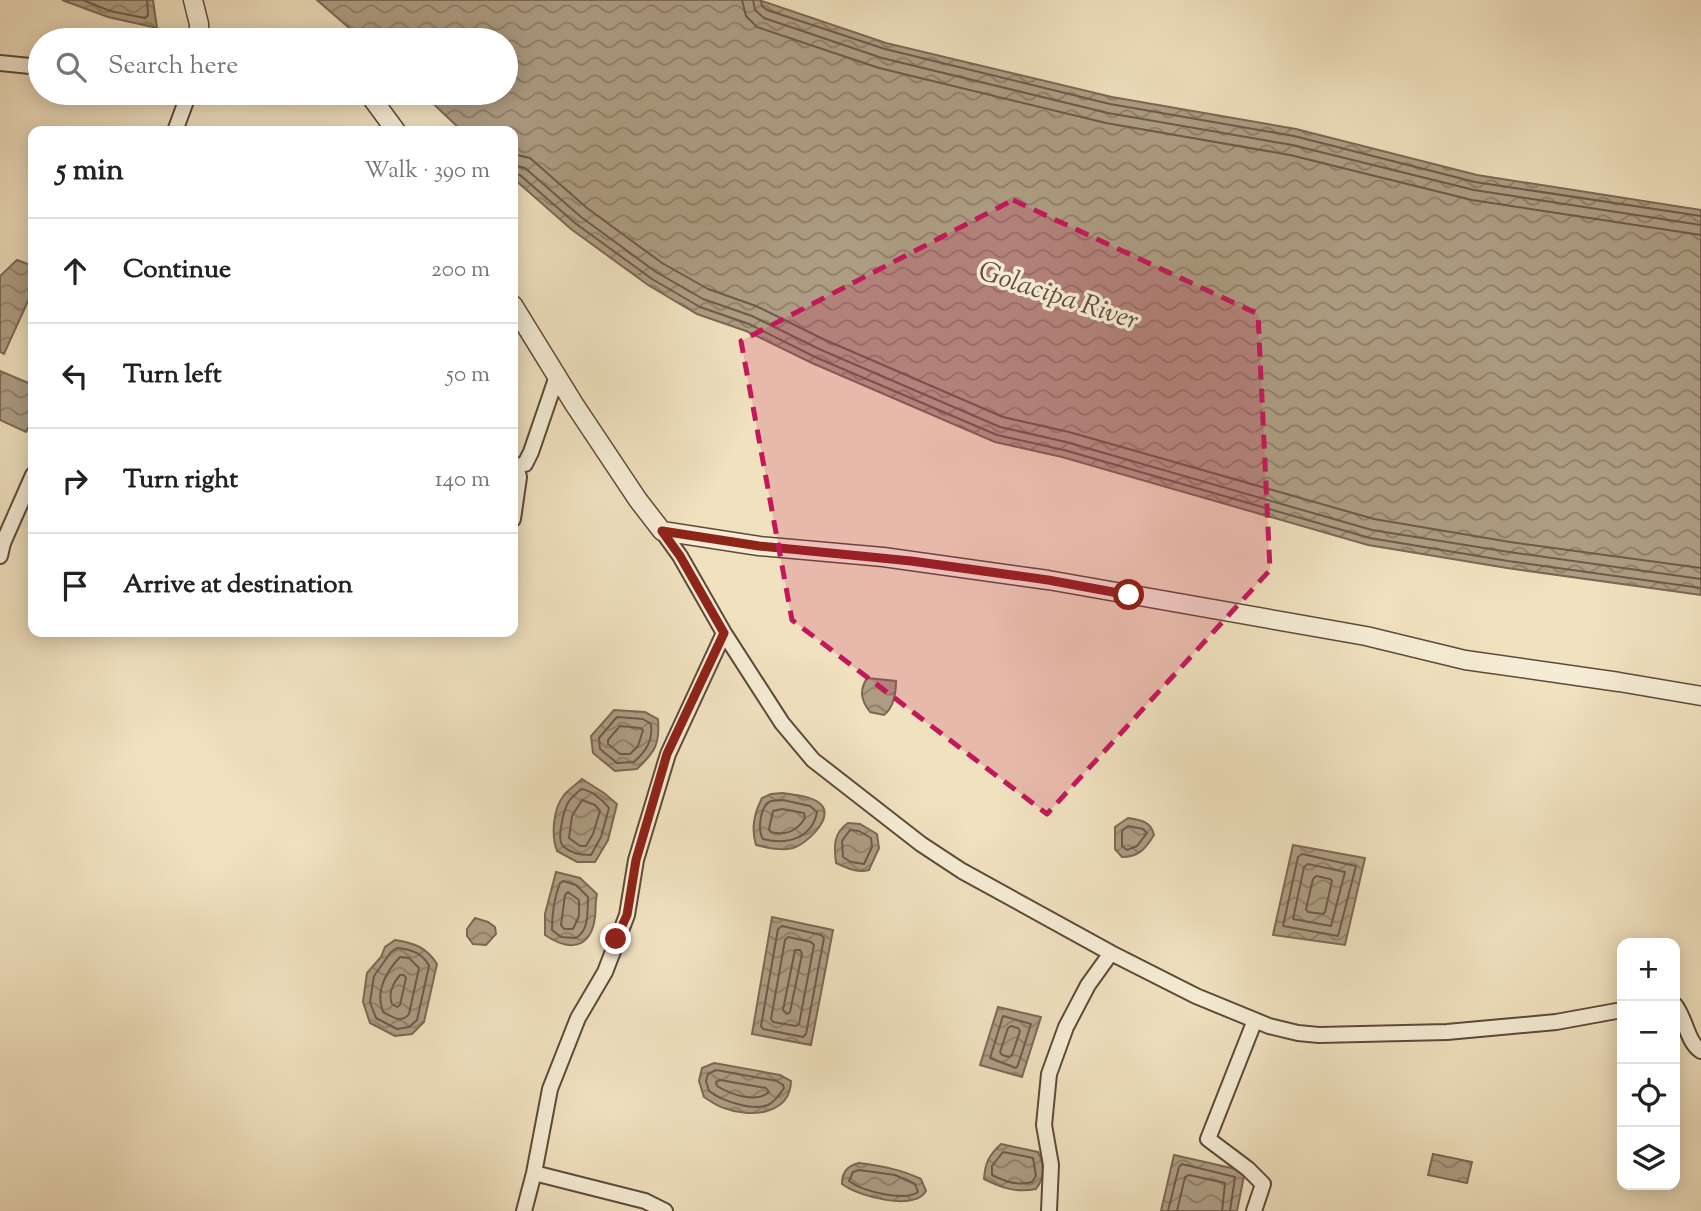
<!DOCTYPE html>
<meta charset="utf-8">
<style>
:root{--surface:#fff;--page:#f2f2f2;--text:#222;--muted:#767676;--line:#e0e0e0}
body{margin:0;font-family:"Sorts Mill Goudy",serif;background:var(--page);color:var(--text)}
.controls{position:absolute;right:21px;bottom:21px;display:grid;overflow:hidden;border-radius:14px;box-shadow:0 4px 18px #0003}
.controls button{width:63px;height:63px;display:grid;place-items:center;padding:0;border:0;border-bottom:2px solid var(--line);background:var(--surface);color:var(--text);font:35px sans-serif}
.stop{position:absolute;width:21px;height:21px;margin:-16px;border:5px solid #8f2418;border-radius:50%;background:#fff}
.stop.end{background:#8f2418;border-color:#fff;box-shadow:0 2px 7px #0008}
.list{margin:0;padding:0;list-style:none}
h2{display:flex;justify-content:space-between;align-items:center;height:91px;margin:0;padding:0 28px;font-size:30px}
h2 small{font-size:23px;font-weight:400;color:var(--muted)}
.list li{display:grid;grid-template-columns:46px 1fr auto;gap:21px;align-items:center;box-sizing:border-box;height:105px;padding:0 28px;border-top:2px solid var(--line)}
.list b{display:block;font-size:26px;white-space:nowrap}
.list em{font-size:23px;font-style:normal;color:var(--muted)}
.icon{flex:none;width:38px;height:38px;fill:none;stroke:currentColor;stroke-width:2;stroke-linecap:round;stroke-linejoin:round}
.map{position:relative;flex:none;width:1701px;height:1211px;overflow:hidden}
.search{position:absolute;background:var(--surface);box-shadow:0 4px 18px #0003;left:28px;top:28px;width:490px;height:77px;display:flex;align-items:center;gap:18px;box-sizing:border-box;padding:0 24px;border-radius:38px;color:var(--muted);font-size:26px}
.panel{position:absolute;background:var(--surface);box-shadow:0 4px 18px #0003;left:28px;top:126px;width:490px;height:511px;border-radius:14px}
.map>svg:first-child{display:block}
.water{fill:url(#water-waves);stroke:#7b6854;stroke-width:2}
.lines{fill:none;stroke-linecap:round;stroke-linejoin:round}
.shore{stroke:#6e5a48;stroke-width:2}
.minor-casing{stroke:#5e4a3a;stroke-width:18}
.tertiary-casing{stroke:#5e4a3a;stroke-width:21}
.minor{stroke:#f5ecd5;stroke-width:14}
.tertiary{stroke:#f5ecd5;stroke-width:18}
.route{stroke:#8f2418;stroke-width:9}
.marked{fill:#c2185b;fill-opacity:0.2;stroke:#c2185b;stroke-width:5;stroke-dasharray:14 9;stroke-linejoin:round}
.labels{text-anchor:middle;dominant-baseline:central;stroke-width:7;stroke-linejoin:round;paint-order:stroke}
.water-label{font-size:28px;font-style:italic;fill:#614d3d;stroke:#f5ecd5}
</style>
<div class="map">
<svg width="1701" height="1211" viewBox="0 0 1701 1211">
<defs>
<pattern id="water-waves" width="16" height="10" patternUnits="userSpaceOnUse" patternTransform="scale(1.75)"><rect width="16" height="10" fill="#ae9d83"/><path d="M0 5q4-4 8 0t8 0" fill="none" stroke="#8e7f6a"/></pattern>
</defs>
<rect width="100%" height="100%" fill="#f0e1bf"/>
<filter id="stains"><feTurbulence type="fractalNoise" baseFrequency=".00286" numOctaves="4"/><feColorMatrix values="0 0 0 0 .2 0 0 0 0 .09 0 0 0 0 .02 0 0 0 .5 -.17"/></filter>
<radialGradient id="worn" r=".72"><stop offset=".6" stop-color="#630" stop-opacity="0"/><stop offset="1" stop-color="#630" stop-opacity=".3"/></radialGradient>
<path class="water" d="M62,0H153L157,28L108,17Z
M317,0H759L886,43L1112,97L1296,129L1477,175L1701,210V595L1507,568L1368,545L1062,457L995,442L812,363L746,331L697,314L648,285L571,229L513,178V131H462L422,93H506V40H363Z
M17,260L33,266V290L4,354L0,352V276Z
M0,371L33,385V418L26,432L0,420Z
M867,678L896,681C896,694 894,707 884,715L870,712C861,700 859,691 867,678Z
M614,710L645,712L658,719C660,744 655,752 637,769L615,771L593,753L591,736Z
M582,779L604,793L617,804L608,840L595,862H577L557,851C551,835 553,809 564,795C569,789 577,784 582,779Z
M783,793C795,795 816,796 823,807C831,821 805,845 793,848C781,851 768,848 756,845C751,828 754,814 762,798L771,794Z
M1128,818C1140,820 1151,821 1154,835C1146,848 1139,857 1122,857L1115,849V827Z
M848,823L860,824L877,834L879,848L869,870C857,873 847,868 836,863C834,847 833,833 848,823Z
M1293,845L1365,858L1345,945L1273,935Z
M556,872L580,878L597,894C595,902 596,909 595,917C591,950 568,951 545,935V914Z
M772,917L833,930L811,1045L752,1034Z
M475,918L488,922L495,927L496,934L486,945L473,944L467,936V929Z
M395,940C414,943 426,947 437,964L424,1022L412,1034L395,1036L370,1023L363,1002L367,973L381,957L385,947Z
M998,1007L1041,1017L1022,1077L980,1065Z
M714,1063L780,1075L791,1081C790,1115 750,1118 724,1108C717,1106 710,1101 704,1097L699,1081L702,1068Z
M1001,1144L1038,1152C1045,1165 1045,1177 1036,1189C1016,1193 1002,1188 984,1179C985,1163 989,1155 1001,1144Z
M1433,1154L1472,1162L1467,1183L1428,1175Z
M1174,1155L1245,1171L1237,1211H1161Z
M859,1163C881,1166 900,1169 921,1179L926,1191C914,1211 859,1197 842,1184C842,1172 847,1166 859,1163Z"/>
<g class="lines">
<path class="shore" d="M83,0L110,11L145,18L148,15L147,0
M742,0L746,16L757,27L879,68L1106,123L1290,155L1472,200L1701,235
M753,0L755,10L764,18L882,58L1108,113L1292,145L1474,190L1701,225
M761,0L762,6L767,10L885,49L1110,104L1294,136L1475,182L1701,216
M513,154L530,158L587,208L662,263L708,289L756,306L823,339L1003,417L1069,432L1374,519L1510,542L1701,568
M513,165L525,168L581,217L656,272L703,299L752,316L819,349L1000,427L1066,442L1372,530L1509,552L1701,579
M513,173L520,175L575,223L652,279L700,307L749,324L815,357L997,435L1064,450L1370,538L1508,561L1701,588
M617,717L643,719L651,724C653,741 646,751 634,762L617,763L600,749L599,738Z
M620,726L640,728L643,730L638,746L630,754H620L608,744V740Z
M581,789C591,790 603,800 609,808L601,837L591,855C582,855 570,853 563,846C556,839 564,809 569,801C572,797 577,793 581,789Z
M582,800L595,805L600,811L593,834L586,846H580L569,838L572,816Z
M783,800L810,806L817,812C812,839 786,845 763,839C758,831 759,806 771,801C773,801 781,800 783,800Z
M782,809L804,813L805,818C797,831 786,836 771,832L769,829L773,811Z
M1128,826L1143,829L1147,833L1137,846L1127,850L1122,846V831Z
M850,830L859,831L871,838L872,847L864,864L851,862L843,857L842,841Z
M1302,854L1356,866L1338,936L1283,926L1298,857Z
M1308,864L1345,872L1331,926L1293,919L1304,867Z
M1316,876L1330,879L1332,881L1325,912L1323,914L1308,912L1306,909L1313,879Z
M563,881L576,885L588,897C587,912 590,929 576,938L561,937L552,930C552,914 554,898 560,883Z
M568,892L579,900V916L573,929H564L561,925L565,895Z
M782,926L821,935L824,938L806,1034L803,1037L763,1029L761,1026L778,929Z
M788,937L811,942L814,945L799,1024L796,1026L773,1022L771,1019L785,940Z
M397,948C411,949 423,953 429,966L417,1020L409,1027L397,1029L376,1018L370,1002L374,976L391,952Z
M795,950H800L802,954L790,1012L787,1014L783,1010Z
M400,957L409,958L419,968L409,1014C401,1024 393,1017 383,1012C375,991 386,972 400,957Z
M400,975H404L406,978L400,1005L397,1007L392,1004C388,994 393,983 400,975Z
M1003,1016L1031,1024L1018,1065L1016,1068L990,1058Z
M1011,1026L1018,1028L1020,1031L1012,1055L1009,1057L1002,1055L1000,1052L1008,1028Z
M716,1070L777,1081L783,1085L784,1088C780,1094 775,1102 768,1105C752,1111 722,1101 709,1091L706,1081L708,1074Z
M720,1080L766,1088L769,1092C756,1104 730,1094 717,1086L716,1082Z
M1003,1152L1033,1158L1036,1176L1032,1182C1018,1186 1005,1182 992,1175V1166Z
M859,1170L895,1175L915,1184L918,1192C904,1202 862,1191 849,1181L853,1172Z
M1168,1211L1179,1167L1182,1164L1235,1177L1230,1211
M1177,1211L1185,1177L1189,1175L1225,1183L1222,1211"/>
<g class="minor-casing">
<path id="minor" d="M0,63L40,67
M175,131L189,93
M513,467L525,464L531,452L557,376
M513,519L519,477L516,467
M662,531L680,556L724,633L782,723L813,760L921,844L962,871L1111,953L1196,996L1269,1026L1298,1033L1319,1035L1447,1032L1556,1022L1622,1010
M0,556L3,543L33,475
M1675,1005C1686,1019 1687,1042 1701,1051
M534,1173L645,1201L665,1211
M524,1211L534,1173L550,1089L578,1018L605,972L627,915L636,860L668,754L724,633
M1049,1211L1051,1165L1044,1125L1049,1074L1066,1027L1088,985L1111,953
M1254,1211L1263,1184L1248,1169L1208,1139L1255,1020"/>
</g>
<g class="tertiary-casing">
<path id="tertiary" d="M193,0L199,24V40
M368,93L396,131
M513,305L574,404L638,500L662,531L759,546L883,557L1048,580L1366,636L1465,660L1619,682L1701,696"/>
</g>
<use href="#minor" class="minor"/>
<use href="#tertiary" class="tertiary"/>
</g>
<g class="lines">
<path class="route" d="M616,939L627,915L636,860L667,754L724,633L680,556L662,531L759,546L911,561L1048,580L1129,595"/>
</g>
<path class="marked" d="M1013,200L1258,314L1270,570L1047,814L792,620L741,341Z"/>
<g class="labels">
<g class="water-label">
<text transform="translate(1058 297) rotate(18)">Golacipa River</text>
</g>
</g>
<rect width="100%" height="100%" filter="url(#stains)"/>
<rect width="100%" height="100%" fill="url(#worn)"/>
</svg>
<div class="controls">
<button>+</button>
<button>−</button>
<button><svg class="icon" aria-label="locate" viewBox="0 0 24 24"><circle cx="12" cy="12" r="6"/><path d="M12 2v4M12 18v4M2 12h4M18 12h4"/></svg></button>
<button><svg class="icon" aria-label="layers" viewBox="0 0 24 24"><path d="M12 4l9 5-9 5-9-5zM3 14l9 5 9-5"/></svg></button>
</div>
<div class="stop" style="left:1129px;top:595px"></div>
<div class="stop end" style="left:616px;top:939px"></div>
<div class="search"><svg class="icon" aria-label="search" viewBox="0 0 24 24"><circle cx="10" cy="10" r="6"/><path d="M15 15l6 6"/></svg>Search here</div>
<section class="panel">
<h2>5 min<small>Walk · 390 m</small></h2>
<ul class="list">
<li><svg class="icon" aria-label="ahead" viewBox="0 0 24 24"><path d="M12 20V5M6 11l6-6 6 6"/></svg><div><b>Continue</b></div><em>200 m</em></li>
<li><svg class="icon" aria-label="left" viewBox="0 0 24 24"><path d="M17 20v-9H6M10 6l-5 5 5 5"/></svg><div><b>Turn left</b></div><em>50 m</em></li>
<li><svg class="icon" aria-label="right" viewBox="0 0 24 24"><path d="M7 20v-9h11M14 6l5 5-5 5"/></svg><div><b>Turn right</b></div><em>140 m</em></li>
<li><svg class="icon" aria-label="arrive" viewBox="0 0 24 24"><path d="M6 21V4h12l-3 4 3 4H6"/></svg><div><b>Arrive at destination</b></div></li>
</ul>
</section>
</div>
